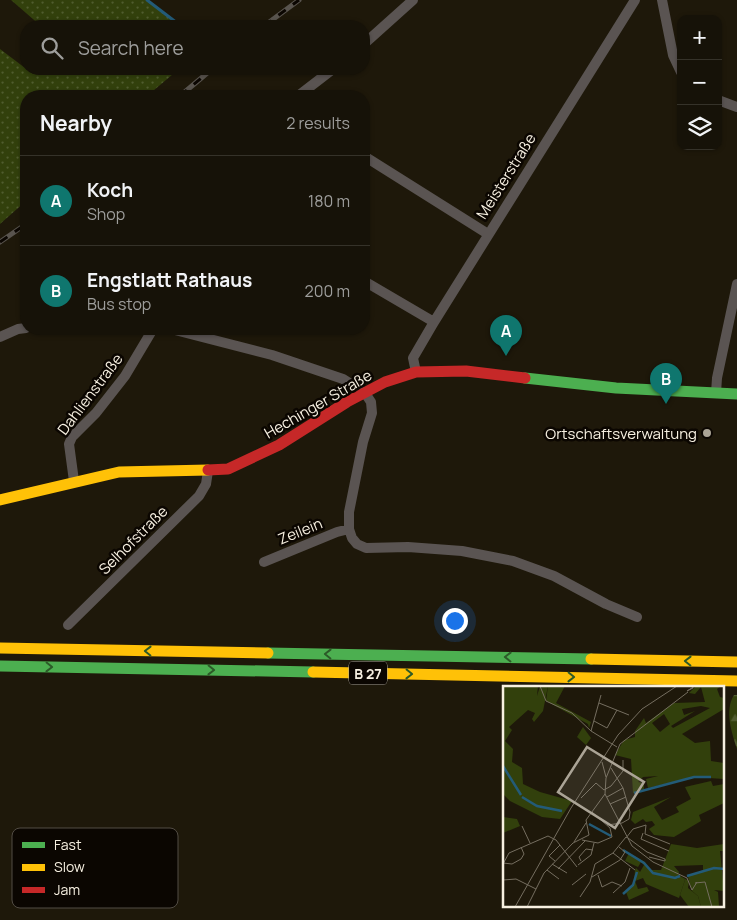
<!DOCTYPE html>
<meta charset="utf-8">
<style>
:root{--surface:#161208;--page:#1f1b12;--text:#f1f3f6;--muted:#9e9e9c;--line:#353229;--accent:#0f766e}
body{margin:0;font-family:Manrope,sans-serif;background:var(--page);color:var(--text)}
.controls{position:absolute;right:15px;top:15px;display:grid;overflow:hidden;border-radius:10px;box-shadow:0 1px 4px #0004}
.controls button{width:45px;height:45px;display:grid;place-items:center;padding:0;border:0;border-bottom:1px solid var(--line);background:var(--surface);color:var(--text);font:25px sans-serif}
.you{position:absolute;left:454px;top:620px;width:18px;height:18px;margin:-12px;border:4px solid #fff;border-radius:50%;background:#1a73e8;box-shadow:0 0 0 8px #1a73e833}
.badge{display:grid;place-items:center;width:32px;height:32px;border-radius:50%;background:var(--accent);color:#fff;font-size:16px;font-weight:700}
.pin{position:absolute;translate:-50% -41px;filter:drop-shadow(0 1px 2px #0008)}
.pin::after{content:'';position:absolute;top:26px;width:18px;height:15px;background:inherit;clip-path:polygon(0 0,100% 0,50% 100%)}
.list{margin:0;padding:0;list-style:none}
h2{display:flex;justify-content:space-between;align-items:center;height:65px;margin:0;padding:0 20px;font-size:21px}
h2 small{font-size:16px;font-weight:400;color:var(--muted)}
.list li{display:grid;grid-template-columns:32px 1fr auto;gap:15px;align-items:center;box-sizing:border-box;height:90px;padding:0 20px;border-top:1px solid var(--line)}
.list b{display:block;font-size:19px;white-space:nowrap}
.list p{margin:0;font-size:16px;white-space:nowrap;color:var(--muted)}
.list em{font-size:16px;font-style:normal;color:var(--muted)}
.icon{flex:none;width:28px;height:28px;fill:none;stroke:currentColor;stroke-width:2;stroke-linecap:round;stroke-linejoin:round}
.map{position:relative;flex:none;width:737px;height:920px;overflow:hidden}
.search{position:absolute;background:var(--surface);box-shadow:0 1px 4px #0004;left:20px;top:20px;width:350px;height:55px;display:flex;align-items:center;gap:12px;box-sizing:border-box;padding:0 18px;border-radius:20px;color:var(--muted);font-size:19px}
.panel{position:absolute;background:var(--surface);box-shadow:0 1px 4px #0004;left:20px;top:90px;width:350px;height:245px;border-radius:20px}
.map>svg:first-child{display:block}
.grass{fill:url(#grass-dots)}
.forest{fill:url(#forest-firs)}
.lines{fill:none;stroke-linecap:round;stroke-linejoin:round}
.stream{stroke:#235b78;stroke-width:3}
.street{stroke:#5a5452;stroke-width:10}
.fast{stroke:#4caf50;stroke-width:11}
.slow{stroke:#ffc107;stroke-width:11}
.jam{stroke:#c62828;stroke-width:11}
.rail-casing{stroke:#59544e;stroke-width:5}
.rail{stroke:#0b0601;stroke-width:3;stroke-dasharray:9;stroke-linecap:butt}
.oneway{stroke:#2c5a28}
.poi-dot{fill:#aba496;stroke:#0b0601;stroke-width:2}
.labels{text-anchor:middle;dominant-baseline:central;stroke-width:5;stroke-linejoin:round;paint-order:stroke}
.shield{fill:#0b0601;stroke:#b0aa9e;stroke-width:1}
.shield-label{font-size:14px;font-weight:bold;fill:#f7f0e1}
.street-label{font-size:15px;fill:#f7f0e1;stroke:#0b0601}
.poi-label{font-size:15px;fill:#f7f0e1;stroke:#0b0601;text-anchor:end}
.inset-river{fill:none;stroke:#235b78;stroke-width:2.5}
.inset-road{fill:none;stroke:#756e60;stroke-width:1}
.view{fill:#aba496;fill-opacity:0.15;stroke:#aba496;stroke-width:2.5}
.inset-edge{fill:none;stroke:#f7f0e1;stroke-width:2.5}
.key{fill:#0b0601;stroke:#524c44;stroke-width:1}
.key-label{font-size:14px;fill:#f7f0e1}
</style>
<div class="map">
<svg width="737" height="920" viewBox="0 0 737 920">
<defs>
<pattern id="grass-dots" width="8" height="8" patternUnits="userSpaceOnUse" patternTransform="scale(1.25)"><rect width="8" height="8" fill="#32400c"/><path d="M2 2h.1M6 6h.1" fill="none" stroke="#505c2f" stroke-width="1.8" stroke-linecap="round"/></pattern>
<pattern id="forest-firs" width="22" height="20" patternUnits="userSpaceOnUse" patternTransform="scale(1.25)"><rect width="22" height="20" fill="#32400c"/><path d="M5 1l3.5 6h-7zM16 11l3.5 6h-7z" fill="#505c2f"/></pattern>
</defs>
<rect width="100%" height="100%" fill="#1e180a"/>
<path class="grass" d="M11,0H147L181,26H41Z
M0,49L33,74L38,69H179L147,96H26V201L0,224Z"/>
<path class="forest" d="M734,695H737V749C732,733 724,711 734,695Z"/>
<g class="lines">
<path class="stream" d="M147,0L181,26"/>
<path class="street" d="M662,0L673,55L681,72
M364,44L413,0
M298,96L333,69
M718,100L737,107
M364,156L488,234
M364,281L434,322
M171,329L272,355L343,379L365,393L371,402L372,413L363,442L349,512V529L352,538L357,544L366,548L408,547L462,551L513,561L554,576L606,604L637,617
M0,337L18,329L26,328
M416,372L413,358L434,322L635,0
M716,393L717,378L737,284
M74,481L69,444L72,437L96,413L125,376L153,329
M264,562L337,532L349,529
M68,625L199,496L206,484L208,471"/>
<path class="fast" d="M525,378L616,388L737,394
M268,653L591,659
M0,666L313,672"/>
<path class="slow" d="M0,500L119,472L208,470
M0,648L268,653
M591,659L737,662
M313,672L737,681"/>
<path class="jam" d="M208,470L228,469L279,445L347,402L385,382L416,372L466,371L525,378"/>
<g class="rail-casing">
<path id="rail" d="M264,26L299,0
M180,96L212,69
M0,242L26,224"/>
</g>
<use href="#rail" class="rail"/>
</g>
<defs><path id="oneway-chevron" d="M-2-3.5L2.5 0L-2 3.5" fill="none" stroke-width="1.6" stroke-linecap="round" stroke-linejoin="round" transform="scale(1.25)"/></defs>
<g class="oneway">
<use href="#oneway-chevron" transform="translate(148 651) rotate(-179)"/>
<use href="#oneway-chevron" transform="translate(328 654) rotate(-179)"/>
<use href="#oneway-chevron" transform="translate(508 657) rotate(-179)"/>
<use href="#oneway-chevron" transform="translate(688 661) rotate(-179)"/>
<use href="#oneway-chevron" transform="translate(49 667) rotate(1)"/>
<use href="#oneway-chevron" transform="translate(211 670) rotate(1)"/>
<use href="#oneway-chevron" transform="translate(409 674) rotate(1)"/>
<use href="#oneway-chevron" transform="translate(571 677) rotate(1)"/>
</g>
<circle class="poi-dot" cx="707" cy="433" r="5"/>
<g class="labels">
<rect class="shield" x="349" y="661.5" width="38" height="23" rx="4"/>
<g class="shield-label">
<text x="368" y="673">B 27</text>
</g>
<g class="street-label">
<text transform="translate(506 176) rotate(-58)">Meisterstraße</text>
<text transform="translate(90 394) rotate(-53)">Dahlienstraße</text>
<text transform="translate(318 404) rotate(-30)">Hechinger Straße</text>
<text transform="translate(300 531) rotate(-22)">Zeilein</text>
<text transform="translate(133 540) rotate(-45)">Selhofstraße</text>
</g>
<g class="poi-label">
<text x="697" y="433">Ortschaftsverwaltung</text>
</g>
</g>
<g transform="translate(503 686)">
<rect width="221" height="221" fill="#1e180a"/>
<path d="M45,0H62L53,17L88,36L86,42L85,38L43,15ZM193,0H218L214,3L217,11L221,12V23L179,48L192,57L207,55L208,75L221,77V93L191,91L145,102L143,93L155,90L140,91L135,96L141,97V103L130,107L128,73L112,69L121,54L132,51V45L141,32L143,37L171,17L202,16L198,1L192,8L186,7ZM198,20L207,22L170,42L168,40L192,25L181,29L179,23ZM161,28L167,38L157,46L149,37ZM208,95L210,100L221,98V117L196,129L198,135L171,151L151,149L146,143L152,139L149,135L143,136L140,133L132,138L128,134L130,126L168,111L151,121L159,134L176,126L173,121L188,113L182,101ZM0,131L14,133L17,140L0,147ZM168,158L194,162L221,158V165H217L221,205L211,204L215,206L216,220L198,221L195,210L189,205L185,191L200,184V179L171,180L176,186L174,193L177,190L182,194L176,212L143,198L140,192L132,195L135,203L144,201L146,205L126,214L123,206L131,197L132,184L133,182L137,186L141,179L138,176L135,181L122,175L126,167L142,176L146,184H158Z" fill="#32400c" fill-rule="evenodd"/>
<path d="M0,0H35L34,10L37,0H45L40,25L31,36L29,33L32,27L25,24L6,41L9,44L2,55L10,63L9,76L19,82L20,98L37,106L69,115L57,133L39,131L7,115L0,108ZM175,189L186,195L185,202L195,210L198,221H186L177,209L182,194L177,191L173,193Z" fill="#32400c"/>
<path d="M80,41L88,52L83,59L74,51Z" fill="#32400c"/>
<path class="inset-river" d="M0,80L18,109M131,107L191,91H208M19,111L34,120L59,125M86,138L108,150M120,164L141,177L150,187L172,192L177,190M184,190L211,182L222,183M120,208L130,199L134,186"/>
<path class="inset-road" d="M37,0L43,15L69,27L88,45L114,61M190,2L184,5L192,0M96,17L126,29M91,35L104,42L114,24M88,45L98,9M99,76L103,91M102,108L129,160L150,176L184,192L189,204L194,196M104,111L120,102M78,112L93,97L101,104L108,100L120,85V74M107,118L123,111M104,139L119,137L126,133L127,126L120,102L108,82M19,140L27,157M140,147L138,153L166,165M123,152L130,143L143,139L142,148L167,158M125,152L144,166L162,173V175M79,154L95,157L109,151L107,142L89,126M71,156L83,137M110,167L132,184M146,171L162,175M52,175L46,170L57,159M78,175L76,171L83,163L90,164M0,177L9,178L18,173L21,168L18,161M0,178L6,167L45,150L53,154L74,181M49,178L64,187M75,179L88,169L91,157M55,183L82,155M44,184L56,193M95,189L99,201L109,196L119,200M89,191L117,174L122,166L116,161M0,194L13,193L33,203M192,197L202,196L209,221M69,199L83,188M110,207L122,196L127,182M77,211L87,196L92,178L110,167L123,151M12,221L68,122L115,49L139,23L174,0M24,221L41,187L70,157L86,149L83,134L102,108L103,92L117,58L185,6"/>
<path class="view" d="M84,61L141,96L112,142L55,106Z"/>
<rect width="221" height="221" class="inset-edge"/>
</g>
<rect x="12" y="828" width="166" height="80" rx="8" class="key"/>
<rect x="22" y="842" width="23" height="6" fill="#4caf50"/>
<rect x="22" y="864" width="23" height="7" fill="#ffc107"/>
<rect x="22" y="887" width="23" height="6" fill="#c62828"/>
<g class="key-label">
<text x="54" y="850">Fast</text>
<text x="54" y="872">Slow</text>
<text x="54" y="895">Jam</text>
</g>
</svg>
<div class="controls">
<button>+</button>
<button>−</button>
<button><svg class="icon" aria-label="layers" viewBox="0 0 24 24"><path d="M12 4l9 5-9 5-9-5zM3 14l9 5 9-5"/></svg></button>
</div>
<div class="you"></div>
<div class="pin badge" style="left:506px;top:356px">A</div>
<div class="pin badge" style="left:666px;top:404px">B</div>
<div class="search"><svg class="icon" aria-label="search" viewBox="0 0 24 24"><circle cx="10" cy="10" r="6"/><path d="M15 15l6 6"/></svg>Search here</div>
<section class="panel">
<h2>Nearby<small>2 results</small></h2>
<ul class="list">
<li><span class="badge">A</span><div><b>Koch</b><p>Shop</p></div><em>180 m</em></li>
<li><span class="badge">B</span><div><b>Engstlatt Rathaus</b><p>Bus stop</p></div><em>200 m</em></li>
</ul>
</section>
</div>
